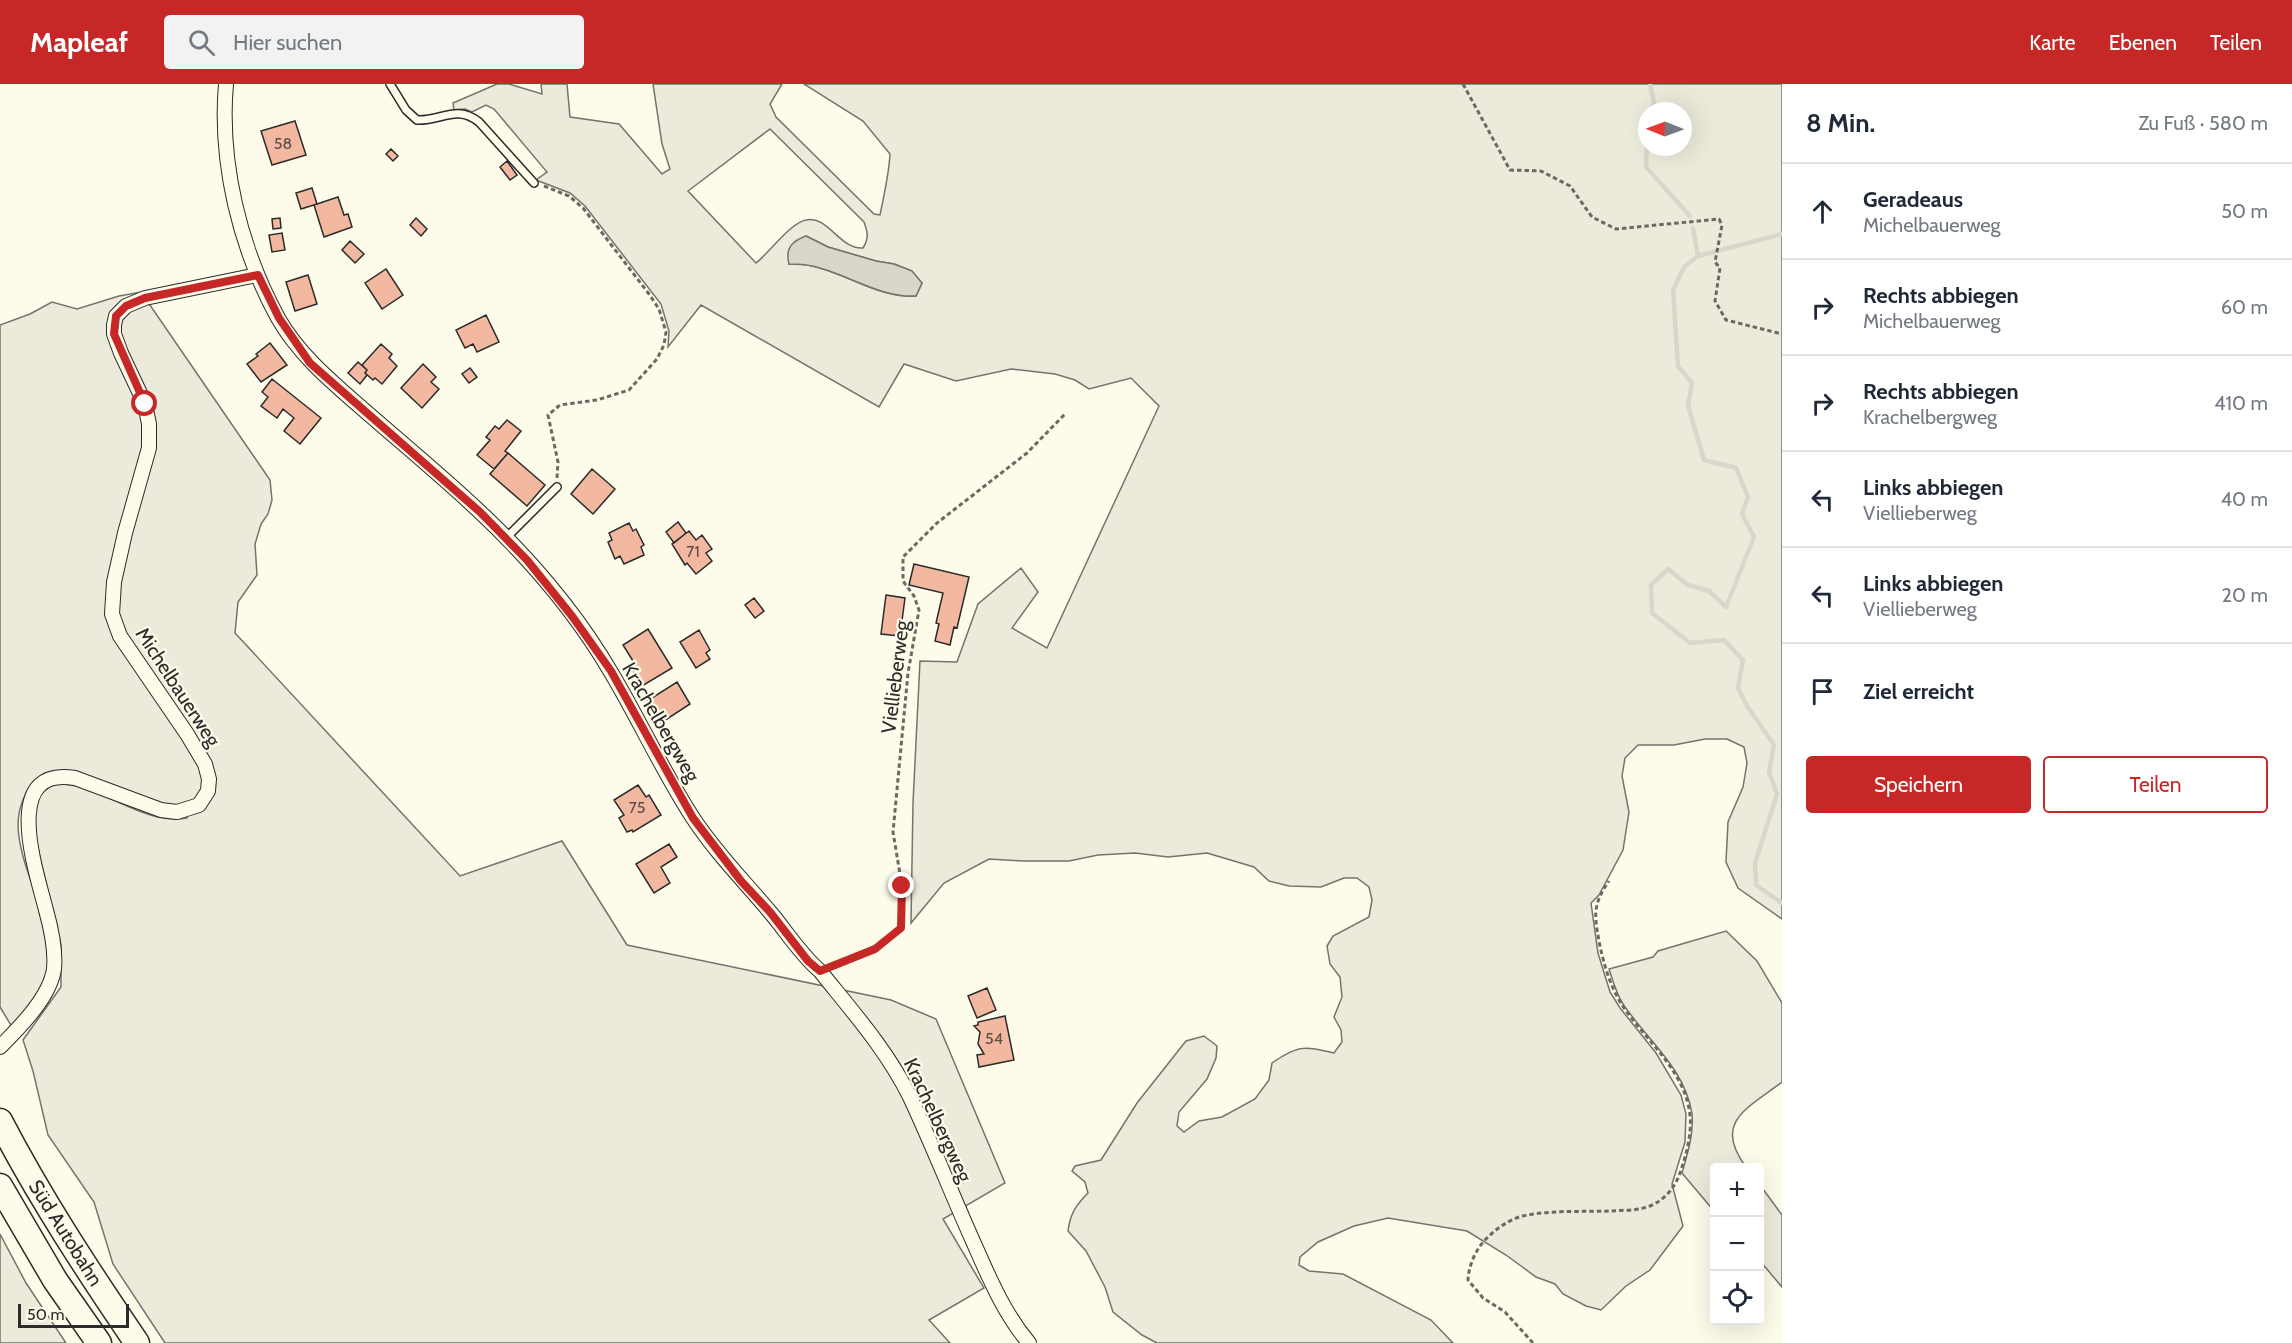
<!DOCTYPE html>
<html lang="de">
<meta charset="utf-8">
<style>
:root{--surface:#fff;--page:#f2f2f3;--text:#1f2937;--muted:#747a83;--line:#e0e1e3;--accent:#c62828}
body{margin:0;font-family:Cabin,sans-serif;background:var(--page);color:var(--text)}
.controls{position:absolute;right:18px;bottom:18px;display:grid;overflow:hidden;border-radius:6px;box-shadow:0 6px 24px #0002}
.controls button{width:54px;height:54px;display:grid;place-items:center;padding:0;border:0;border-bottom:2px solid var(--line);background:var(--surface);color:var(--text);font:30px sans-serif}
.compass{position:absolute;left:1638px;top:18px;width:54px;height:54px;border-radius:50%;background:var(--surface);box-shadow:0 6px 24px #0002;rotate:271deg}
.scale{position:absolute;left:18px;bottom:15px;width:111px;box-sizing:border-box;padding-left:6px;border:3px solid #2b2b2b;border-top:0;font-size:16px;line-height:21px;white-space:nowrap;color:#2b2b2b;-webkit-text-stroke:4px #fdfbea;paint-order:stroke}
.stop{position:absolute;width:18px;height:18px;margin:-14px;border:4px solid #c62828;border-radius:50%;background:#fff}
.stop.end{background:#c62828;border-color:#fff;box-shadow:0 2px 6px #0008}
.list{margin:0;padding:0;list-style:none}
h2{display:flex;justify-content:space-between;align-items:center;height:78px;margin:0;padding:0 24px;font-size:26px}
h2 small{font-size:20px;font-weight:400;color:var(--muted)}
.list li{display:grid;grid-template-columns:39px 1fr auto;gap:18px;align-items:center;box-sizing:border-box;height:96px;padding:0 24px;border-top:2px solid var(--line)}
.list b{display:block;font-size:22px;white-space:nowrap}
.list p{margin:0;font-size:20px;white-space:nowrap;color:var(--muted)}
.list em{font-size:20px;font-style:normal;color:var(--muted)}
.actions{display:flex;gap:12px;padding:18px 24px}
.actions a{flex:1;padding:14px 0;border:2px solid var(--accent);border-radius:6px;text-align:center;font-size:21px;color:var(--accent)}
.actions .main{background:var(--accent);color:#fff}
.icon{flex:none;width:33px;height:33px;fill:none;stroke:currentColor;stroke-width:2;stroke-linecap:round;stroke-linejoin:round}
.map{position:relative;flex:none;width:1782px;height:1259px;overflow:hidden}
header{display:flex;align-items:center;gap:36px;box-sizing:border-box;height:84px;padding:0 30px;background:var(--accent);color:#fff}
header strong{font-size:28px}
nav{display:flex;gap:33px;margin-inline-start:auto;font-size:21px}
.search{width:420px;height:54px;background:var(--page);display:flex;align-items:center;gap:15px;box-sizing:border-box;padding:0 21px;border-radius:6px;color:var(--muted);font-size:22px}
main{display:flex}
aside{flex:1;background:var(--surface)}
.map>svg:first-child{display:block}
.green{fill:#ecebdb;stroke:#74746e;stroke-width:1.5;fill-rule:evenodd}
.water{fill:#d8d7c9;stroke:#74746e;stroke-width:1.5}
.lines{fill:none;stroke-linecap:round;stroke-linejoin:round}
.stream{stroke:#d8d7c9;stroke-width:4.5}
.building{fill:#f2b8a0;stroke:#2b2b2b;stroke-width:1.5}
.service-casing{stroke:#2b2b2b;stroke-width:10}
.minor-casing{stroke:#2b2b2b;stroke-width:16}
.motorway-casing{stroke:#2b2b2b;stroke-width:27}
.path{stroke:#6a6964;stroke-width:3;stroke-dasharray:4.5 3;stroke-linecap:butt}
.service{stroke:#fdfbea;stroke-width:7}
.minor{stroke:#fdfbea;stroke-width:14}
.motorway{stroke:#fdfbea;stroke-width:24}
.route{stroke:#c62828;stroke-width:8}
.labels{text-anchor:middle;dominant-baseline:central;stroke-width:4.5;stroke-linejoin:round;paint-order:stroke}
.number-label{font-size:16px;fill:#5d4e48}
.street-label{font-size:20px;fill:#2b2b2b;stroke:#fdfbea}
</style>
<header>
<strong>Mapleaf</strong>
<div class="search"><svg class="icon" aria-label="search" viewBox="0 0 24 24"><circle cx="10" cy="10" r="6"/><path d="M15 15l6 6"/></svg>Hier suchen</div>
<nav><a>Karte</a><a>Ebenen</a><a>Teilen</a></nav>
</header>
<main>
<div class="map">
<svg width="1782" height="1259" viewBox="0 0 1782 1259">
<rect width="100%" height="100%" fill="#fdfbea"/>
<path class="green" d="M497,0H509L542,10L541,0H567L570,33L619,40L662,90L670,85L662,60L653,0H782L770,20L776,33L874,130L880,131C884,111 889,90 890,70L863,37L804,0H1782V835L1738,804L1726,778L1728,738L1743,703L1747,679L1744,663L1727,655H1705L1674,661H1638L1625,674L1622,692L1629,728L1623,766L1599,811L1591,819L1598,869L1610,908L1620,924L1656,969L1681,1011L1686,1030L1685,1058L1672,1100L1683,1142L1650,1186L1626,1202L1601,1226L1586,1222L1563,1210L1555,1200L1536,1193L1506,1171L1467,1147L1388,1134L1354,1142L1318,1158L1300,1173L1299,1181L1309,1187L1343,1190L1431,1236L1453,1259H1157L1142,1251L1113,1228L1105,1203L1086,1167L1068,1147C1070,1130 1076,1121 1088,1109L1085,1098L1072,1087L1075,1082L1101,1076L1137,1019L1186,957L1204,952L1217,962L1216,974L1207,995L1179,1028L1177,1042L1184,1048L1199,1037L1222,1033L1255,1015L1269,996L1272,979C1298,961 1303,962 1334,969L1342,958L1341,946L1334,933L1342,913L1340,893L1330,880L1327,862L1333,852L1369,833L1372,816L1369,803L1357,794H1344L1321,803L1289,802L1269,797L1254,783L1207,769L1168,773L1135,769L1098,771L1069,777H1023L989,775L944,799L911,839L913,719L920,577L957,578L978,520L1021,484L1038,508L1012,544L1047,564L1159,322L1131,294L1089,305L1075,296L1055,290L1011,285L956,297L904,280L879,323L701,221L668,263L669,247L661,220L585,122L570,109L536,96L547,88L494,25L486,21L472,28L465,25L454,26L453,19ZM1647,27H1683V63H1647ZM770,45L864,138C868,149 869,154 863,164C840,166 828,131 806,136C790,139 769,169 756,179L688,107ZM806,152L828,163L876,177L894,180L911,187L922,199L916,212C880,215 846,189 812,182C805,180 796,180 789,180Z
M141,208L270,396L272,416L268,430L261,440L255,460L257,491L238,518L235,549L460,792L562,757L627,861L891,916L936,935L1005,1099L943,1135L984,1204L929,1236L950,1259H165L113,1180L94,1118L48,1051L33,987L23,956L61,903V861L32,740L40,711L53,700C100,697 140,742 187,734L184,722H170L76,689C68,687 57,685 49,688C29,694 18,721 18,741C19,789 56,835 48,885C44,907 26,925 12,943L0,923V241L30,230L52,218L77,225L119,212Z
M1726,847L1757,877L1782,919V998C1748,1024 1712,1038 1746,1083L1714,1084V1127L1682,1089C1687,1071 1694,1050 1692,1030C1685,984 1647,956 1623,920C1616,909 1613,897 1609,885L1653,873L1658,867Z
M1760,1101L1782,1131V1203L1760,1177Z
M0,1150L26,1199L66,1259H0Z"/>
<path class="water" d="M806,152L828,163L876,177L894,180L912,187L922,199L916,212C880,214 846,189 812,182C805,180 796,180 789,180C785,164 792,157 806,152Z"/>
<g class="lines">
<path class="stream" d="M1650,0L1654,19L1652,27
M1647,54L1646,83L1690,132
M1693,144L1698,172L1684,183L1673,206L1678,282L1692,299L1688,322L1704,376L1736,384L1748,413L1742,430L1754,453L1726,523L1709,507L1688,501L1668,485L1651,501L1652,529L1690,559L1724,556L1743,576L1738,604L1747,622L1774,661L1769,688L1777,710L1755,779L1756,801L1782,819
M1698,172L1782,150"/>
</g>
<path class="building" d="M295,37L306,71L272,81L261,47Z
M391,65L398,72L393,77L386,70Z
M507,77L517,91L510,96L500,83Z
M312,104L317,120L301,125L296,109Z
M338,113L344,131L348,130L352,143L324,153L314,121Z
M280,134L281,144L273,145L272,135Z
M416,134L427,145L421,152L410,141Z
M282,149L285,166L272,168L269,151Z
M350,157L364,170L355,179L342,166Z
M386,185L403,211L382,225L365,199Z
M308,191L317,220L295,227L286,198Z
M486,231L499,258L477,268L473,260L465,264L456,246Z
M270,259L287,281L261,298L247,280L258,272L256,270Z
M381,260L392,270L389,274L397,282L382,300L375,294L373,296L365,289L367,286L362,281Z
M358,278L367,286L365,289L367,291L360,300L348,289Z
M423,280L436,293L431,298L439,305L422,324L401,304Z
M470,284L477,293L469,299L462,290Z
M272,295L321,334L300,360L284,347L294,334L283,325L277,334L261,322L268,313L262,308Z
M507,336L521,347L505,367L508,369L494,385L477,371L490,356L486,353L495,342L499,345Z
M508,369L545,401L527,422L490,390Z
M592,385L615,405L593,430L571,410Z
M678,438L686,449L674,459L666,448Z
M629,439L633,447L636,445L644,461L641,463L644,471L624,480L620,472L615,475L608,458L612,456L609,449Z
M689,447L696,456L702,451L712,465L706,469L712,477L696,490L687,479L685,481L672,460Z
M914,480L969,493L957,544L954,543L950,561L935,557L939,540L936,539L943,509L909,501Z
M886,511L905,514L900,552L881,550Z
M754,514L764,527L755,534L745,521Z
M648,545L672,584L642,602L633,587L638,585L623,561Z
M699,546L710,566L706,569L710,575L696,584L680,558Z
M677,598L690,620L661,639L647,617Z
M638,701L646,713L649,711L661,731L633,748L632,746L627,748L619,734L624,731L614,716Z
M669,760L677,773L661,783L670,799L654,809L636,780Z
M987,904L996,926L977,934L968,912Z
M1005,932L1014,976L979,983L977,971L984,970L978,960L980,948L974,942L978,941V938Z"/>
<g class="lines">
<g class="service-casing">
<path id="service" d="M390,0L406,26L417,36C442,37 456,20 479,38L534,99
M506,454L557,403"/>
</g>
<g class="minor-casing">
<path id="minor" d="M226,0C219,79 240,164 278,234C299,271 332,298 364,326C403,360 443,393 480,428C530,475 577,530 612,590C640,637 663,688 693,734C716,769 744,797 770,828C787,848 800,870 820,887C852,927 887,966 910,1013C932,1060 951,1108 972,1155C988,1191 1003,1228 1029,1259
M0,963C20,943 50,913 54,885C56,865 51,844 46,826C36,787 0,681 75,694L161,726L177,728L199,721L208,707L209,695L205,680L187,650L120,552L112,530L114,498L125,449L149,364V340L145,320L121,269L114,250V241L116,232L126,222L145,214L257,191"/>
</g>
<g class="motorway-casing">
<path id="motorway" d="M0,1037C40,1114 88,1187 137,1259
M0,1102L55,1196L99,1259"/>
</g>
<path class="path" d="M1463,0L1510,86L1541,87L1570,102L1592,133L1616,145L1719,135L1722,141L1715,178L1720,184L1715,217L1726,236L1782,250
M544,102L569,112L583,124L649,210L659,225L666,248L664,261L657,275L629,306L597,316L560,321L548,331L558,378L557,394
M833,882L875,865L901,844L902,802L893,748L908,589L919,526L914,512L903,497V473L937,439L1027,369L1065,330
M1533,1259L1505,1228L1483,1214L1468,1196C1469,1179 1477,1163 1489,1152C1500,1142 1513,1133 1528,1131C1555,1126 1583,1128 1610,1127C1623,1126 1638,1127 1650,1122C1665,1116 1675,1103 1680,1089C1686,1072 1692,1050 1690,1031C1685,986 1645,956 1622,921C1610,902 1603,878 1599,857C1594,830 1593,820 1609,797"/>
<use href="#service" class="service"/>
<use href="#minor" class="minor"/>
<use href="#motorway" class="motorway"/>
</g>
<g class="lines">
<path class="route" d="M145,320L114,250L116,232L126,222L145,214L258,191L279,234L310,279L480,428L527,476L572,532L611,587L693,734L741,797L770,828L808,877L820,887L875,865L901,844L902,802"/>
</g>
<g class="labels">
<g class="number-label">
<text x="283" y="59">58</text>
<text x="693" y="467">71</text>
<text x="637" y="723">75</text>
<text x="994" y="954">54</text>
</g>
<g class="street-label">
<text transform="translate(895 593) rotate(-83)">Viellieberweg</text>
<text transform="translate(178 603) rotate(57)">Michelbauerweg</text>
<text transform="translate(661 638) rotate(60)">Krachelbergweg</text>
<text transform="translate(938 1036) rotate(65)">Krachelbergweg</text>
<text transform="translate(66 1149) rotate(58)">Süd Autobahn</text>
</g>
</g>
</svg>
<div class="controls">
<button>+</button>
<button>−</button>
<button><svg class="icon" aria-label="locate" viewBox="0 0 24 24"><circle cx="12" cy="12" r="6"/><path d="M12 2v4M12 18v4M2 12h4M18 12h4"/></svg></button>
</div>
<svg class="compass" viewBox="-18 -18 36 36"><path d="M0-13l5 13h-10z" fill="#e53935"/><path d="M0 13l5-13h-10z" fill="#747a83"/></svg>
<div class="scale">50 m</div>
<div class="stop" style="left:145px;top:320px"></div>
<div class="stop end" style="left:902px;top:802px"></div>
</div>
<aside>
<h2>8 Min.<small>Zu Fuß · 580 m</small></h2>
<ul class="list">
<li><svg class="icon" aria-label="ahead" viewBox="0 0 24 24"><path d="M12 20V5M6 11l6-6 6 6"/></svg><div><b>Geradeaus</b><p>Michelbauerweg</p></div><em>50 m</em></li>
<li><svg class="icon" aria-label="right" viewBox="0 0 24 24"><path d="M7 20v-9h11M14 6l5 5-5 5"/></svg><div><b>Rechts abbiegen</b><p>Michelbauerweg</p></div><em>60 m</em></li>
<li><svg class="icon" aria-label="right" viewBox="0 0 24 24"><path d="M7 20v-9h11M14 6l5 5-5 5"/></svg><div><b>Rechts abbiegen</b><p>Krachelbergweg</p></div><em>410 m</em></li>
<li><svg class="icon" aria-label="left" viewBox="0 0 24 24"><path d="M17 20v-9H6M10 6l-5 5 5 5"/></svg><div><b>Links abbiegen</b><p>Viellieberweg</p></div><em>40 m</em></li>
<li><svg class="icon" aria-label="left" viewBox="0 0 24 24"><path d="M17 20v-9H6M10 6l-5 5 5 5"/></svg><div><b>Links abbiegen</b><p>Viellieberweg</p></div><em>20 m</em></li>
<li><svg class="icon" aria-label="arrive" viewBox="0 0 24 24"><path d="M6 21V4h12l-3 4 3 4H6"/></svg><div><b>Ziel erreicht</b></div></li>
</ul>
<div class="actions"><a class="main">Speichern</a><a>Teilen</a></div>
</aside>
</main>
